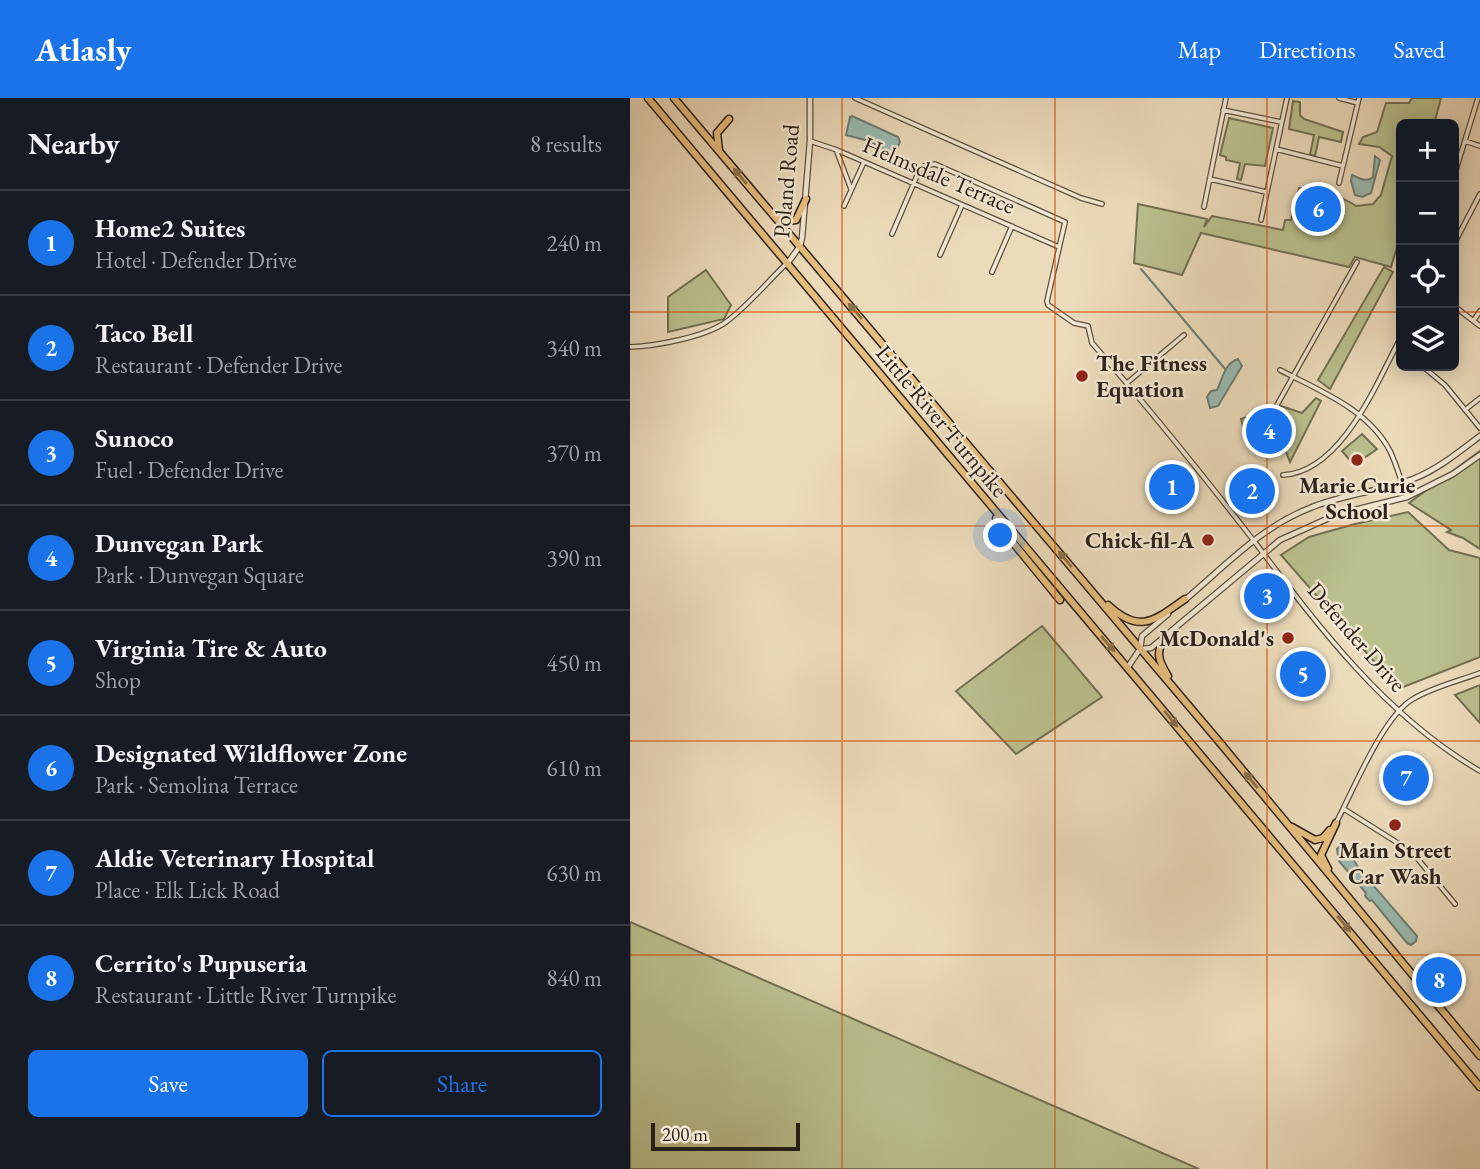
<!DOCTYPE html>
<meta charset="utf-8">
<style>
:root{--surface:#171b24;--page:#242831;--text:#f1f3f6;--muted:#9ea1a6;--line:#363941;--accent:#1a73e8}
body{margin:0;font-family:"EB Garamond",serif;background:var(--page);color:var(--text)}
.controls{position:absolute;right:21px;top:21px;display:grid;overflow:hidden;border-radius:10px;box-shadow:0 4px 18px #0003}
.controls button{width:63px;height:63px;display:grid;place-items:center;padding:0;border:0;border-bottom:2px solid var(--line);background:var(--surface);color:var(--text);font:35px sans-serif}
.scale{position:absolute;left:21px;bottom:18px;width:149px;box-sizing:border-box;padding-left:7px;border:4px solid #2c211a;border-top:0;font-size:19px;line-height:24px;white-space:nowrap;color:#2c211a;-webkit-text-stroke:5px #f3e8d3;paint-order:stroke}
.you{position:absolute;left:371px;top:438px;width:24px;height:24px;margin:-18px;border:5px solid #fff;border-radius:50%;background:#1a73e8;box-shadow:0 0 0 10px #1a73e833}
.badge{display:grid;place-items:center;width:46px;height:46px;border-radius:50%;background:var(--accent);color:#fff;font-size:23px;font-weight:700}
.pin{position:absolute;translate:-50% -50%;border:4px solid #fff;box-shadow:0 2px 7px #0006}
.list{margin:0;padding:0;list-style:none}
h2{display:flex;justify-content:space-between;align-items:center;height:91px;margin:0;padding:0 28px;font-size:30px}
h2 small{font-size:23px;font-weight:400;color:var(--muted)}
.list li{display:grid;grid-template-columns:46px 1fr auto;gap:21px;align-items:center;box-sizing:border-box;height:105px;padding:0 28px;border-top:2px solid var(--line)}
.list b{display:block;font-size:26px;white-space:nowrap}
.list p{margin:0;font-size:23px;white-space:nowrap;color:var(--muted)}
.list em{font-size:23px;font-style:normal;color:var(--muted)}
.actions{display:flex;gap:14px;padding:21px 28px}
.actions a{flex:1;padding:16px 0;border:2px solid var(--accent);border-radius:10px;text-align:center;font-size:24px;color:var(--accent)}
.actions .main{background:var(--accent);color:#fff}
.icon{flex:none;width:38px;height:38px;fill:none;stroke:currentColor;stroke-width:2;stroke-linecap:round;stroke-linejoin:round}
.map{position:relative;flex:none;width:850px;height:1071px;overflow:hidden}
header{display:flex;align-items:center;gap:42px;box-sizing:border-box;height:98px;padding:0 35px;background:var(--accent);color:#fff}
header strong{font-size:33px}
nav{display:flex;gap:38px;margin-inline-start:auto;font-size:24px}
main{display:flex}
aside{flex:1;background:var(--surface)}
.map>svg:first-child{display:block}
.green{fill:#bac08e;stroke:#737054;stroke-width:2}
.water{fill:#99bbb1;stroke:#6d7d75;stroke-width:2}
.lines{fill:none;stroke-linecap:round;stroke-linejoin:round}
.stream{stroke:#6d7d75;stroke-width:2}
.minor-casing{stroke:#5c5042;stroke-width:6}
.tertiary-casing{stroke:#5c5042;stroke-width:7}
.trunk-casing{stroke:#2c211a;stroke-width:9}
.minor{stroke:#f3e8d3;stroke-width:3.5}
.tertiary{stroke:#f3e8d3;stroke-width:4.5}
.trunk{stroke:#e6be7e;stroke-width:6}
.oneway{fill:#89704c}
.grid{fill:none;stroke:#d5530d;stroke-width:2;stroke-opacity:0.55}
.poi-dot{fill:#8f2418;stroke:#f3e8d3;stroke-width:2.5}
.labels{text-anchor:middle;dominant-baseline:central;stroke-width:5;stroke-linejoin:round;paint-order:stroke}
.street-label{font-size:23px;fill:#2c211a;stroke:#f3e8d3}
.poi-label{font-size:23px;font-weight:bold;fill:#2c211a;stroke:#f3e8d3}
</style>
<header>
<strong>Atlasly</strong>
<nav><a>Map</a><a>Directions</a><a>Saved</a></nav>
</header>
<main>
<aside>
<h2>Nearby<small>8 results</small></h2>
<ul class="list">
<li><span class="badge">1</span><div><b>Home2 Suites</b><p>Hotel · Defender Drive</p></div><em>240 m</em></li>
<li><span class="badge">2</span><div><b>Taco Bell</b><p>Restaurant · Defender Drive</p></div><em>340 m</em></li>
<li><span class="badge">3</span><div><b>Sunoco</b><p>Fuel · Defender Drive</p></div><em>370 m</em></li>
<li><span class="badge">4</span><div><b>Dunvegan Park</b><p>Park · Dunvegan Square</p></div><em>390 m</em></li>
<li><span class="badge">5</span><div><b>Virginia Tire &amp; Auto</b><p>Shop</p></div><em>450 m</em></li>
<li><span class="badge">6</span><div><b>Designated Wildflower Zone</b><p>Park · Semolina Terrace</p></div><em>610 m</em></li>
<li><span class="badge">7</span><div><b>Aldie Veterinary Hospital</b><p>Place · Elk Lick Road</p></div><em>630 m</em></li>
<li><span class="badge">8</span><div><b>Cerrito's Pupuseria</b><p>Restaurant · Little River Turnpike</p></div><em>840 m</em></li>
</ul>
<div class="actions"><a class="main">Save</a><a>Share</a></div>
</aside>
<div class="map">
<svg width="850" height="1071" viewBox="0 0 850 1071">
<rect width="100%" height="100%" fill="#ecdbbb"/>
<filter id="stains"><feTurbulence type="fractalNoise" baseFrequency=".00286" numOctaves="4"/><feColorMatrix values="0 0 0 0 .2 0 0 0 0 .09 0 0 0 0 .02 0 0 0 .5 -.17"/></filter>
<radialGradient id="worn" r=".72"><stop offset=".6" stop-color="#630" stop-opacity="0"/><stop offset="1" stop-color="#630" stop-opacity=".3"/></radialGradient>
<path class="green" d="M782,0H811L804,26H771V136L761,169L725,159L719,169L571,135L552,177L504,165L508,106L577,121L574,129L582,118L653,132L655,122H661L669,90C690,94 709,96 726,108L743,106L751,97L762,58L749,49L729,46L733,39L747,34L756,5H779Z
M663,3L670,4V17L674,21L713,34L711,44L689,39L685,58L680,57L684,37L659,31Z
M599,20L643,30L635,68L615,66L611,82L607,81L610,65L596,62V59L590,57Z
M754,169L763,174L700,291L688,282Z
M76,172L101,207L94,221L38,234V199Z
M686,300L691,303L660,364L656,354L647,357L616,340L611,321L629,315L645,318L651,308L672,315Z
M732,336L747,351L724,367L712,353Z
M850,353V451L833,440L817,434L821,432L779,405Z
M778,414L819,452L850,460V559L768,591L651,457L679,439L725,426Z
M412,528L472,599L386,656L326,593Z
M850,587V625L825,597Z
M0,824L569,1071H0Z"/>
<path class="water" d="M222,18L268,39L270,44L264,57L239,43L216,37L220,19Z
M745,58L750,62L741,95L732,99L725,97L721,83L722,77C729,80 736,85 743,79Z
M608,261L612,268L588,308L580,310L577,299L581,293L587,292C593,280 594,266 608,261Z
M711,747L717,750L729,771L787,838L786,843L781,847L777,845L742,802L740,803L735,798L736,795L709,763L707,751Z"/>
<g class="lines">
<path class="stream" d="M511,171L596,272"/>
<g class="minor-casing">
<path id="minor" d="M225,0L451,100L472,106
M709,0L728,5
M593,12L651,24
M180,43L207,52L429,149
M835,43L850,48
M646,51L713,68L709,85
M207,54L221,91
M713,68L729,0
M824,78L848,0
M580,81L636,94
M214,108L234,64
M574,109L596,0
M631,122L657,0
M262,136L289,73L294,68L305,66L435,124L417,203L418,207L444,225L458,228L462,245C518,309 572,376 624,443C688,528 756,619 850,673
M824,146L850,96
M310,157L332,107
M362,174L382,128
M824,208L850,228
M844,222L850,213
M0,249C26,248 75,239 96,224C118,208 137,184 156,166
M765,251L771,255
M792,268L815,287L850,330
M650,272C690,293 738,311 760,353C767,367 771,384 777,399
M497,285L554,237
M647,307L727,164
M835,312L850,300
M653,377C712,374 747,284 771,239
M714,711L782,754L825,806
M706,725C723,693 753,618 783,601C803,589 829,583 850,575"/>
</g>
<g class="tertiary-casing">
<path id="tertiary" d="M157,166L170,148L172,140L180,43V0
M556,501C595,468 631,429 680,410C713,396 749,394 783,381C807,372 829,354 850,338
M511,551L521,550L650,442L708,416L777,399L823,376L850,357
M498,569L510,551L512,538L538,516"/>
</g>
<g class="trunk-casing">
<path id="trunk" d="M18,0L850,989
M44,0L586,640L850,958
M89,52L87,35L99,21
M148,118L157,123L166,122L176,101
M366,420L376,436L430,502
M478,507C510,537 525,522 555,501
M536,537C525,554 528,562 538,578
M662,729L685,742L693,740L700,732
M698,771L691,757L706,725"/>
</g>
<use href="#minor" class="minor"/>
<use href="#tertiary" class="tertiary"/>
<use href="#trunk" class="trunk"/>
</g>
<defs><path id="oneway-solid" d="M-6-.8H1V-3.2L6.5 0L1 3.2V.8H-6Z" transform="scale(1.75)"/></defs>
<g class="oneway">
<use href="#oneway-solid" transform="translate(110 78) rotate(-130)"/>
<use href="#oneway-solid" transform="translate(225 213) rotate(-131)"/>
<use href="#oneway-solid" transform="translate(435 461) rotate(-130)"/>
<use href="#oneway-solid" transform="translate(478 546) rotate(49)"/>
<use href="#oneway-solid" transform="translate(541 621) rotate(50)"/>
<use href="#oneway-solid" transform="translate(621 682) rotate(-130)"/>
<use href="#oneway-solid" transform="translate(714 826) rotate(50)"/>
</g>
<path class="grid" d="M212,0V1071M425,0V1071M637,0V1071M0,214H771M824,214H850M0,428H850M0,643H850M0,857H850"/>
<g class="poi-dot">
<circle cx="452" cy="278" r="7"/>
<circle cx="727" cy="362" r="7"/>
<circle cx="578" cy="442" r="7"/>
<circle cx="658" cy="540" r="7"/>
<circle cx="765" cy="727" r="7"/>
</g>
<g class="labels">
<g class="street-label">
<text transform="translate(309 77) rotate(23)">Helmsdale Terrace</text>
<text transform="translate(156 83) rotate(-85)">Poland Road</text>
<text transform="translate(312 323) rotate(50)">Little River Turnpike</text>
<text transform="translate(727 539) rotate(49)">Defender Drive</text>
</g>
<g class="poi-label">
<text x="466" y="265" text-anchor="start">The Fitness<tspan x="466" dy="26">Equation</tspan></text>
<text x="727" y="387">Marie Curie<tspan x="727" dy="26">School</tspan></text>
<text x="564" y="442" text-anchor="end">Chick-fil-A</text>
<text x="644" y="540" text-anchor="end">McDonald's</text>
<text x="765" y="752">Main Street<tspan x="765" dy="26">Car Wash</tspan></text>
</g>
</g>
<rect width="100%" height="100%" filter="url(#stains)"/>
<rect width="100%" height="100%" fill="url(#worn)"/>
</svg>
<div class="controls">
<button>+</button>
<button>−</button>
<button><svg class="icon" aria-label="locate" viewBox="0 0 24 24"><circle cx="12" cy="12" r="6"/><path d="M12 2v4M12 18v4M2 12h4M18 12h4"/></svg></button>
<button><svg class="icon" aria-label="layers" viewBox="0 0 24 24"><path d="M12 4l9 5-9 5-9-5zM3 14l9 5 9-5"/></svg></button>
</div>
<div class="scale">200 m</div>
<div class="you"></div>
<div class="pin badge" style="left:542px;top:389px">1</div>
<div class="pin badge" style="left:622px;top:393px">2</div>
<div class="pin badge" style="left:637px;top:498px">3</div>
<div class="pin badge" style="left:639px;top:333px">4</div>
<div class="pin badge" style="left:673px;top:576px">5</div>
<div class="pin badge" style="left:688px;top:111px">6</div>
<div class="pin badge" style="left:776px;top:680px">7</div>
<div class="pin badge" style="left:809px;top:882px">8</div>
</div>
</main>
